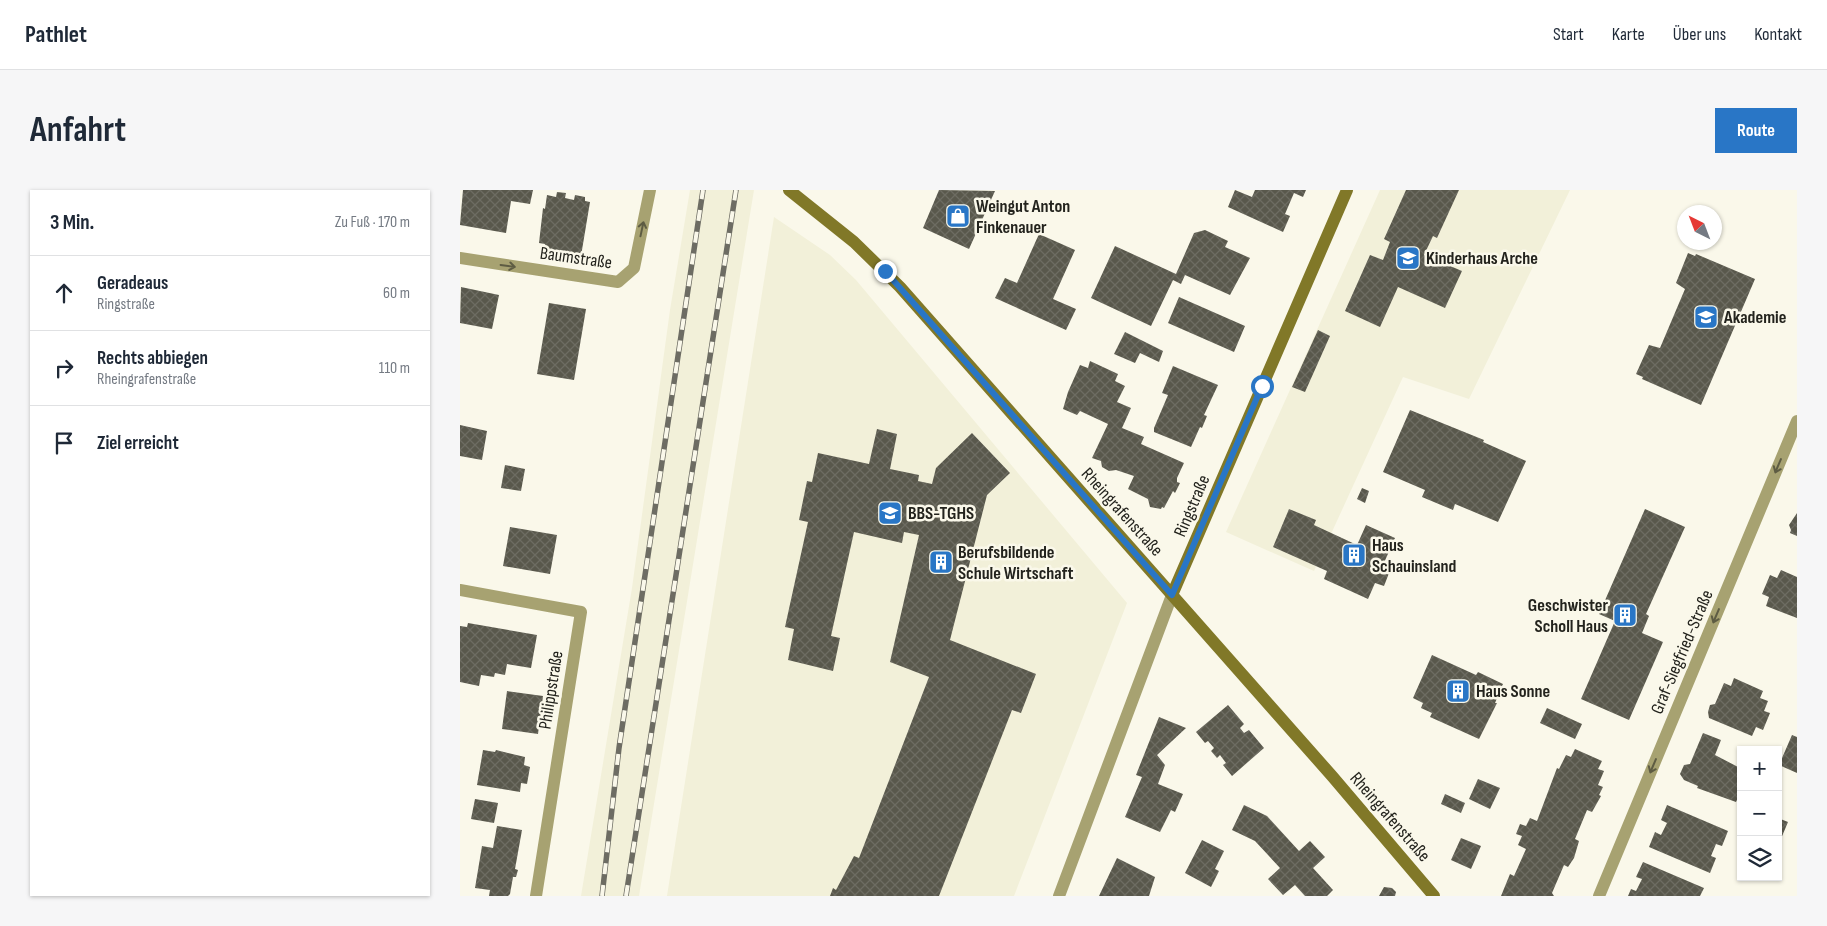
<!DOCTYPE html>
<html lang="de">
<meta charset="utf-8">
<style>
:root{--surface:#fff;--page:#f6f6f7;--text:#1f2937;--muted:#747a83;--line:#e0e1e3;--accent:#2976c6}
body{margin:0;font-family:"Sofia Sans Condensed",sans-serif;background:var(--page);color:var(--text)}
.controls{position:absolute;right:15px;bottom:15px;display:grid;overflow:hidden;border-radius:0px;box-shadow:0 1px 4px #0004}
.controls button{width:45px;height:45px;display:grid;place-items:center;padding:0;border:0;border-bottom:1px solid var(--line);background:var(--surface);color:var(--text);font:25px sans-serif}
.compass{position:absolute;left:1217px;top:15px;width:45px;height:45px;border-radius:50%;background:var(--surface);box-shadow:0 1px 4px #0004;rotate:318deg}
.stop{position:absolute;width:15px;height:15px;margin:-11px;border:4px solid #2976c6;border-radius:50%;background:#fff}
.stop.end{background:#2976c6;border-color:#fff;box-shadow:0 1px 5px #0008}
.list{margin:0;padding:0;list-style:none}
h2{display:flex;justify-content:space-between;align-items:center;height:65px;margin:0;padding:0 20px;font-size:21px}
h2 small{font-size:16px;font-weight:400;color:var(--muted)}
.list li{display:grid;grid-template-columns:32px 1fr auto;gap:15px;align-items:center;box-sizing:border-box;height:75px;padding:0 20px;border-top:1px solid var(--line)}
.list b{display:block;font-size:19px;white-space:nowrap}
.list p{margin:0;font-size:16px;white-space:nowrap;color:var(--muted)}
.list em{font-size:16px;font-style:normal;color:var(--muted)}
.icon{flex:none;width:28px;height:28px;fill:none;stroke:currentColor;stroke-width:2;stroke-linecap:round;stroke-linejoin:round}
.map{position:relative;flex:none;width:1337px;height:706px;overflow:hidden;border-radius:0px}
header{display:flex;align-items:center;gap:30px;box-sizing:border-box;height:70px;padding:0 25px;background:var(--surface);border-bottom:1px solid var(--line)}
header strong{font-size:24px}
nav{display:flex;gap:28px;margin-inline-start:auto;font-size:18px}
.intro{display:flex;align-items:center;justify-content:space-between;box-sizing:border-box;height:120px;padding:0 30px}
h1{margin:0;font-size:35px}
.button{padding:12px 22px;border-radius:0px;background:var(--accent);color:#fff;font-size:18px;font-weight:700}
main{display:flex;gap:30px;padding:0 30px}
aside{flex:1;background:var(--surface);border-radius:0px;box-shadow:0 1px 4px #0004}
.map>svg:first-child{display:block}
.built{fill:#f2f0d9}
.building{fill:url(#building-cross-hatch)}
.lines{fill:none;stroke-linecap:round;stroke-linejoin:round}
.street{stroke:#a7a271;stroke-width:12}
.secondary{stroke:#817828;stroke-width:12}
.rail-casing{stroke:#6d6c63;stroke-width:5.5}
.rail{stroke:#faf8ea;stroke-width:4;stroke-dasharray:11;stroke-linecap:butt}
.oneway{stroke:#5e5c43}
.route{stroke:#2976c6;stroke-width:6}
.labels{text-anchor:middle;dominant-baseline:central;stroke-width:5;stroke-linejoin:round;paint-order:stroke}
.poi-label{font-size:18px;font-weight:bold;fill:#23231d;stroke:#faf8ea;text-anchor:start}
.street-label{font-size:18px;fill:#23231d;stroke:#faf8ea}
</style>
<header>
<strong>Pathlet</strong>
<nav><a>Start</a><a>Karte</a><a>Über uns</a><a>Kontakt</a></nav>
</header>
<div class="intro"><h1>Anfahrt</h1><a class="button">Route</a></div>
<main>
<aside>
<h2>3 Min.<small>Zu Fuß · 170 m</small></h2>
<ul class="list">
<li><svg class="icon" aria-label="ahead" viewBox="0 0 24 24"><path d="M12 20V5M6 11l6-6 6 6"/></svg><div><b>Geradeaus</b><p>Ringstraße</p></div><em>60 m</em></li>
<li><svg class="icon" aria-label="right" viewBox="0 0 24 24"><path d="M7 20v-9h11M14 6l5 5-5 5"/></svg><div><b>Rechts abbiegen</b><p>Rheingrafenstraße</p></div><em>110 m</em></li>
<li><svg class="icon" aria-label="arrive" viewBox="0 0 24 24"><path d="M6 21V4h12l-3 4 3 4H6"/></svg><div><b>Ziel erreicht</b></div></li>
</ul>
</aside>
<div class="map">
<svg width="1337" height="706" viewBox="0 0 1337 706">
<defs>
<pattern id="building-cross-hatch" width="8" height="8" patternUnits="userSpaceOnUse" patternTransform="scale(1.25)"><rect width="8" height="8" fill="#59584c"/><path d="M0 0l8 8M0 8l8-8" fill="none" stroke="#6d6c62"/></pattern>
</defs>
<rect width="100%" height="100%" fill="#faf8ea"/>
<path class="built" d="M230,0H294L179,706H121L172,398L210,120Z
M920,0H1110L1009,209L943,187L854,381L766,342Z
M314,27L370,65L396,90L667,413L554,706H207Z"/>
<path class="building" d="M3,0H73L70,14L51,11L46,43L0,35Z
M479,0L535,1L509,59L463,38Z
M775,0L792,7L795,0H846L843,7L834,3L825,24L830,26L823,42L768,17Z
M946,0H999L977,48L973,46L964,65L1002,81L985,118L938,97L920,137L885,121L910,65L923,70L930,52L924,49Z
M97,2L106,3L105,8L114,10L115,5L125,7V11L130,12L121,66L84,60L85,54L79,53L83,18L85,19L87,5L96,7Z
M745,40L768,51L765,57L790,68L770,105L725,85L721,94L713,90L691,136L631,108L655,56L716,84L734,43Z
M579,44L615,60L593,109L616,119L606,140L535,108L545,88L557,93Z
M1228,63L1235,66L1236,64L1295,89L1241,215L1182,189L1183,187L1176,184L1189,155L1200,158L1225,99L1216,93Z
M1,97L39,105L32,139L0,133Z
M719,107L785,136L774,162L708,133Z
M89,113L126,119L114,190L77,184Z
M858,140L870,146L845,202L832,197Z
M665,142L703,161L699,172L680,163L675,173L654,164Z
M630,171L658,184L655,191L665,196L657,212L671,218L662,238L684,247L681,254L724,273L717,288V292L720,293L715,303L713,301L704,318L702,317L701,319L690,317L688,309L668,299L674,286L656,280L649,281L642,277L641,271L632,268L648,234L620,221L617,225L603,219L608,202L620,175L628,178Z
M713,176L758,195L744,225L747,226L742,238L740,237L731,257L694,242V238L708,205L702,203Z
M950,220L1024,250L1023,252L1066,271L1038,332L995,314L993,320L962,307L965,300L923,282Z
M0,235L27,241L22,270L0,266Z
M417,239L437,244L430,279L459,285L458,291L472,294L476,278L512,243L550,283L527,305L490,450L576,484L561,523L552,520L479,706H370L373,698L376,700L394,666L399,668L469,487L430,472L459,345L444,342L442,353L394,342L371,446L380,448L373,481L328,470L334,439L325,437L348,332L339,330L347,291L352,292L358,263L409,274Z
M45,275L65,279L61,301L41,298Z
M902,298L909,301L905,313L897,309Z
M829,319L856,330L854,335L897,355L906,335L935,348L923,375L931,378L924,396L915,393L908,409L864,389L867,381L813,357Z
M1185,319L1225,337L1186,424L1189,426L1182,443L1203,452L1169,530L1121,509L1155,431L1139,424Z
M1337,323V346L1330,343L1331,340L1329,335Z
M50,337L97,345L90,384L43,376Z
M1321,380L1337,387V428L1306,416L1309,407L1302,404L1310,385L1317,388Z
M8,433L77,445L71,478L47,474L45,485L35,483L34,487L21,485L19,496L0,492V436L7,437Z
M972,465L1016,485L1018,482L1043,494L1035,513H1037L1019,549L970,527L972,523L961,518L963,513L953,508Z
M1274,488L1303,501L1300,508L1308,511L1304,521L1310,523L1303,540L1296,537L1292,546L1249,528L1248,522L1250,515L1255,514L1264,493L1271,496Z
M47,501L83,506L78,544L42,539Z
M768,515L784,534L780,538L784,543L789,540L804,558L772,586L763,575L766,573L760,565L757,568L751,561L754,558L748,551L745,553L736,542Z
M1087,518L1122,534L1115,549L1080,533Z
M699,527L726,538L697,565L705,575L698,594L723,604L715,622L711,620L700,642L665,627L682,587L676,585Z
M1243,543L1261,550L1255,565L1280,578L1279,583L1281,584V601L1276,612L1237,598L1238,596L1224,590L1220,584L1224,575L1230,574Z
M1332,545L1337,547V583L1319,575Z
M1115,559L1142,571L1138,579L1144,581L1138,595L1143,597L1139,605L1141,606L1132,622L1127,620L1115,649L1119,651L1114,668L1108,677L1104,675L1092,703L1094,706H1041L1050,684L1054,686L1066,659L1058,655L1062,646L1056,644L1060,634L1066,636L1070,628L1077,631L1097,578L1099,579L1106,565L1111,567Z
M23,560L35,562L36,560L65,567L64,575L70,577L67,594L61,593L60,602L17,595Z
M1018,589L1040,598L1030,619L1009,609Z
M985,604L1005,613L1001,623L981,614Z
M15,609L38,613L34,633L11,629Z
M784,615L807,626L839,661L850,651L865,667L853,678L873,700L867,706H845L835,695L823,705L808,689L820,678L795,651L772,640Z
M1207,615L1268,641L1262,656L1256,654L1251,666L1256,668L1250,683L1189,657L1195,642L1201,645L1207,633L1201,630Z
M1318,628L1328,632L1320,651L1318,650Z
M37,636L62,640L55,679L58,680L56,687H53L50,704L48,706H29L30,700L15,698L22,656L33,658Z
M1001,648L1021,656L1011,679L991,670Z
M742,650L764,661L755,679L759,681L751,697L725,683Z
M657,668L695,687L689,706H639Z
M1183,672L1244,698L1240,706H1168L1171,699L1176,701L1182,689L1176,687Z
M924,697L932,698L936,702L935,706H919Z"/>
<g class="lines">
<path class="street" d="M0,68L158,92L174,78L190,0
M0,400L121,422L76,706
M599,706L712,405
M1139,706L1337,231"/>
<path class="secondary" d="M329,0L394,52L440,97L872,586L974,706
M712,405L887,0"/>
<g class="rail-casing">
<path id="rail" d="M142,706L159,558L243,0
M166,706L276,0"/>
</g>
<use href="#rail" class="rail"/>
</g>
<defs><path id="oneway-shaft" d="M-6 0H5M1.5-3L5.5 0L1.5 3" fill="none" stroke-width="1.6" stroke-linecap="round" stroke-linejoin="round" transform="scale(1.25)"/></defs>
<g class="oneway">
<use href="#oneway-shaft" transform="translate(182 39) rotate(-78)"/>
<use href="#oneway-shaft" transform="translate(48 76) rotate(8)"/>
<use href="#oneway-shaft" transform="translate(1318 276) rotate(113)"/>
<use href="#oneway-shaft" transform="translate(1256 426) rotate(113)"/>
<use href="#oneway-shaft" transform="translate(1193 576) rotate(113)"/>
</g>
<g class="lines">
<path class="route" d="M425,81L712,405L802,196"/>
</g>
<defs>
<g id="shop-square" transform="scale(1.25)"><rect x="-9" y="-9" width="18" height="18" rx="4" fill="#2976c6" stroke="#faf8ea"/><path d="M-5-2.5h2.3a2.7 3.5 0 0 1 5.4 0H5L5.5 6h-11ZM-1.5-2.5h3a1.5 2.3 0 0 0-3 0Z" fill="#fff"/></g>
<g id="school-square" transform="scale(1.25)"><rect x="-9" y="-9" width="18" height="18" rx="4" fill="#2976c6" stroke="#faf8ea"/><path d="M0-5L7-2L0 1L-7-2ZM-4 1L0 2.5L4 1V4Q0 6-4 4Z" fill="#fff"/></g>
<g id="university-square" transform="scale(1.25)"><rect x="-9" y="-9" width="18" height="18" rx="4" fill="#2976c6" stroke="#faf8ea"/><path d="M0-5L7-2L0 1L-7-2ZM-4 1L0 2.5L4 1V4Q0 6-4 4Z" fill="#fff"/></g>
<g id="building-square" transform="scale(1.25)"><rect x="-9" y="-9" width="18" height="18" rx="4" fill="#2976c6" stroke="#faf8ea"/><path d="M-4-6H4V6H1V3H-1V6H-4ZM-2.5-4.3h1.7v1.8h-1.7ZM.8-4.3h1.7v1.8H.8ZM-2.5-1h1.7V.8h-1.7ZM.8-1h1.7V.8H.8Z" fill="#fff"/></g>
</defs>
<g fill-rule="evenodd">
<use href="#shop-square" x="498" y="26"/>
<use href="#school-square" x="948" y="68"/>
<use href="#university-square" x="1246" y="127"/>
<use href="#school-square" x="430" y="323"/>
<use href="#building-square" x="894" y="365"/>
<use href="#building-square" x="481" y="372"/>
<use href="#building-square" x="1165" y="425"/>
<use href="#building-square" x="998" y="501"/>
</g>
<g class="labels">
<g class="poi-label">
<text x="516" y="16">Weingut Anton<tspan x="516" dy="21">Finkenauer</tspan></text>
<text x="966" y="68">Kinderhaus Arche</text>
<text x="1264" y="127">Akademie</text>
<text x="448" y="323">BBS-TGHS</text>
<text x="912" y="355">Haus<tspan x="912" dy="21">Schauinsland</tspan></text>
<text x="498" y="362">Berufsbildende<tspan x="498" dy="21">Schule Wirtschaft</tspan></text>
<text x="1148" y="415" text-anchor="end">Geschwister<tspan x="1148" dy="21">Scholl Haus</tspan></text>
<text x="1016" y="501">Haus Sonne</text>
</g>
<g class="street-label">
<text transform="translate(116 68) rotate(8)">Baumstraße</text>
<text transform="translate(732 316) rotate(-67)">Ringstraße</text>
<text transform="translate(662 322) rotate(48)">Rheingrafenstraße</text>
<text transform="translate(1222 462) rotate(-67)">Graf-Siegfried-Straße</text>
<text transform="translate(91 500) rotate(-81)">Philippstraße</text>
<text transform="translate(930 627) rotate(49)">Rheingrafenstraße</text>
</g>
</g>
</svg>
<div class="controls">
<button>+</button>
<button>−</button>
<button><svg class="icon" aria-label="layers" viewBox="0 0 24 24"><path d="M12 4l9 5-9 5-9-5zM3 14l9 5 9-5"/></svg></button>
</div>
<svg class="compass" viewBox="-18 -18 36 36"><path d="M0-13l5 13h-10z" fill="#e53935"/><path d="M0 13l5-13h-10z" fill="#747a83"/></svg>
<div class="stop" style="left:802px;top:196px"></div>
<div class="stop end" style="left:425px;top:81px"></div>
</div>
</main>
